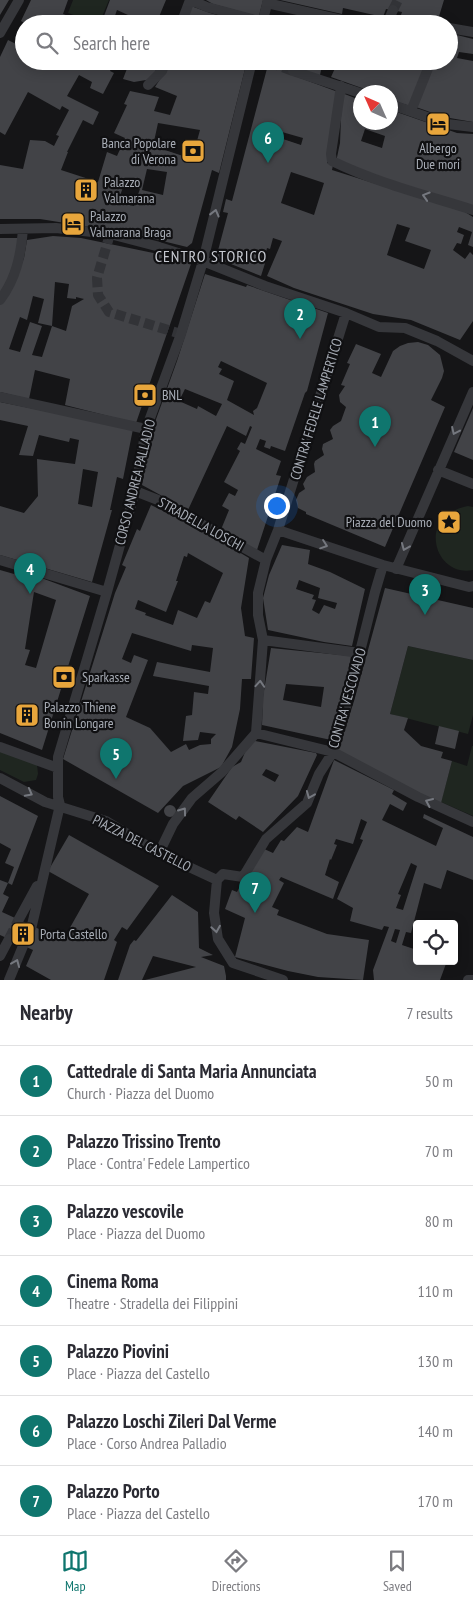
<!DOCTYPE html>
<meta charset="utf-8">
<style>
:root{--surface:#fff;--page:#f7f7f7;--text:#2b2b33;--muted:#7c7c81;--line:#e1e1e2;--accent:#0f766e}
body{margin:0;font-family:"PT Sans Narrow",sans-serif;background:var(--page);color:var(--text)}
.controls{position:absolute;right:15px;bottom:15px;display:grid;overflow:hidden;border-radius:5px;box-shadow:0 2px 12px #0003}
.controls button{width:45px;height:45px;display:grid;place-items:center;padding:0;border:0;border-bottom:1px solid var(--line);background:var(--surface);color:var(--text);font:25px sans-serif}
.compass{position:absolute;left:353px;top:85px;width:45px;height:45px;border-radius:50%;background:var(--surface);box-shadow:0 2px 12px #0003;rotate:315deg}
.you{position:absolute;left:276px;top:505px;width:18px;height:18px;margin:-12px;border:4px solid #fff;border-radius:50%;background:#1a73e8;box-shadow:0 0 0 8px #1a73e833}
.badge{display:grid;place-items:center;width:32px;height:32px;border-radius:50%;background:var(--accent);color:#fff;font-size:16px;font-weight:700}
.pin{position:absolute;translate:-50% -41px;filter:drop-shadow(0 1px 2px #0008)}
.pin::after{content:'';position:absolute;top:26px;width:18px;height:15px;background:inherit;clip-path:polygon(0 0,100% 0,50% 100%)}
.list{margin:0;padding:0;list-style:none}
h2{display:flex;justify-content:space-between;align-items:center;height:65px;margin:0;padding:0 20px;font-size:21px}
h2 small{font-size:16px;font-weight:400;color:var(--muted)}
.list li{display:grid;grid-template-columns:32px 1fr auto;gap:15px;align-items:center;box-sizing:border-box;height:70px;padding:0 20px;border-top:1px solid var(--line)}
.list b{display:block;font-size:19px;white-space:nowrap}
.list p{margin:0;font-size:16px;white-space:nowrap;color:var(--muted)}
.list em{font-size:16px;font-style:normal;color:var(--muted)}
.icon{flex:none;width:28px;height:28px;fill:none;stroke:currentColor;stroke-width:2;stroke-linecap:round;stroke-linejoin:round}
.map{position:relative;flex:none;width:473px;height:980px;overflow:hidden}
.search{position:absolute;background:var(--surface);box-shadow:0 2px 12px #0003;left:15px;right:15px;top:15px;height:55px;display:flex;align-items:center;gap:12px;box-sizing:border-box;padding:0 18px;border-radius:28px;color:var(--muted);font-size:19px}
.sheet{height:555px;background:var(--surface)}
nav{display:flex;justify-content:space-around;align-items:center;box-sizing:border-box;height:70px;border-top:1px solid var(--line);background:var(--surface);font-size:14px;color:var(--muted)}
nav a{display:grid;justify-items:center;gap:2px}
nav .on{color:var(--accent)}
.map>svg:first-child{display:block}
.green{fill:#1f2620}
.building{fill:#424347;fill-rule:evenodd}
.lines{fill:none;stroke-linecap:round;stroke-linejoin:round}
.pedestrian-tunnel{stroke:#323337;stroke-width:10;stroke-dasharray:10 5;stroke-linecap:butt}
.pedestrian{stroke:#36373b;stroke-width:10}
.oneway{stroke:#75787f}
.labels{text-anchor:middle;dominant-baseline:central;stroke-width:4.5;stroke-linejoin:round;paint-order:stroke}
.poi-label{font-size:14px;fill:#a8adb6;stroke:#101012;text-anchor:start}
.street-label{font-size:14px;fill:#a8adb6;stroke:#101012}
.quarter-label{font-size:16px;letter-spacing:1px;fill:#c8cbd2;stroke:#101012}
</style>
<div class="map">
<svg width="473" height="980" viewBox="0 0 473 980">
<rect width="100%" height="100%" fill="#151517"/>
<path class="green" d="M73,0H109L99,24L68,13Z
M468,506L473,507V570C435,578 415,516 468,506Z
M408,646L473,660V715L468,734L390,714Z
M472,746H473V816L441,802L452,761L467,766Z
M0,751L37,764L38,774L36,780L24,782L0,770Z"/>
<path class="building" d="M0,0H9L0,15Z
M31,0H68L63,14L91,24H26L21,21Z
M110,0H166L156,24H149L141,21L140,24H126L128,15L117,10L112,24H101Z
M206,0H263L257,24H250L253,15L213,4Z
M280,0H444L437,23L401,15L402,12L386,9L383,17L343,8L342,14Z
M191,6L210,13L249,24H184Z
M280,16L329,23V24H278Z
M449,33L473,39V54L459,52L457,58L473,61V122L444,117L416,107L435,61H449Z
M8,40L24,48V61H48L56,65L58,61H85L88,63V61H114L110,71L114,73L103,94L90,88L92,82L79,75L67,96L99,112L93,125L83,120L67,152H68L61,170L98,182L107,152L117,156L125,138L114,133L127,105L124,104L130,91L159,97L154,111L170,115L177,96L155,87L172,61H247L219,173L212,170L192,243L187,247L134,234L40,219H0V165L23,169L30,140L45,141L54,146L59,136L56,135L69,110L62,106L60,110L28,92L5,135L0,132V57ZM158,123L200,130L192,159L153,146ZM147,169L167,172L163,195L142,190ZM124,184L140,189L134,206L121,203L123,196H120Z
M114,61H160L152,79L134,82L123,79L128,66Z
M269,61H340L345,64L346,61H428L410,106L391,100V92H373L331,77L336,66L323,62L320,75H292L338,92L335,136L327,163L333,165L332,170L465,212L473,217V247L468,245L472,232L459,227L457,232L464,235L461,244L457,243L453,250L465,259L470,252L473,255V321L460,340L411,320L373,314L294,288L267,276L282,241L273,238L270,249L267,248L265,256L267,257L261,276L216,258L228,213L223,212L226,199L232,201ZM282,132L303,138L301,145L280,138ZM291,172L324,183L314,215L281,203ZM397,224L410,228L405,241L431,250L424,269L387,255Z
M342,93L360,100V122H391V110L457,133L473,134V208L336,162L340,143ZM365,129L385,136L382,148L361,141Z
M53,236L81,238L192,261L136,423L65,405L70,379L35,370L29,399L0,392V305L17,277L24,258L27,240ZM55,282L69,284L67,298L76,299V297L84,299L72,306L66,331L52,326ZM33,296L44,299L38,323L52,326L42,357L32,355L42,326L30,322L20,352L9,349L20,317L27,320Z
M0,238H20L16,265L0,293Z
M205,274L246,287L247,285L328,313L307,391L305,393L285,451L271,446L270,449L264,447L266,441L260,439L256,449L281,461L276,475L281,476L256,553L220,532L229,510L222,506L229,493L235,496L238,490L224,482L240,451L237,449L241,442L245,444L252,427L250,426L246,436L227,426L188,510L142,485L150,436L177,361ZM221,361L267,383L257,408L253,411L254,415L227,400L234,381L219,374L222,369L218,367ZM185,389L222,404L216,416L198,406L197,409L179,401Z
M418,342L428,345L440,355L444,371L442,378L431,400L445,407L385,547L306,514V512L298,508L296,500L299,493L305,489L303,484L307,477L315,472L314,464L315,461L324,455L322,449L323,444L333,439L330,430L333,426L341,421L346,407L340,402L339,395L345,386L341,385L350,364L347,363L356,344L381,354L372,373L381,377L393,351L400,346L408,343Z
M0,402L133,429L123,479L117,477L110,510H112L92,582L0,555V506L24,513L38,496L37,459L75,464L79,440L70,438L69,442L39,435L33,456L19,455L28,426L0,420ZM83,469L98,472L92,507L78,504Z
M473,408V460L454,452Z
M151,505L200,529L249,558L241,608L245,636L254,638L251,679H242L240,709L232,747L221,767L183,786L158,813L63,759L115,593L126,567L122,565L137,529L140,531ZM188,553L223,573L210,603L205,601L197,618L178,610L173,625L145,615L146,613L135,609L138,600L166,612L178,581H176L184,556L187,557ZM132,633L191,651L192,645L213,648L210,672L157,662L153,676L209,686L208,694L194,692L192,715L186,716L183,741L198,740L200,732L216,734L211,739V744L200,745L189,750L186,744L171,752L150,728L126,717L148,660L134,655L131,663L122,659Z
M282,545L310,550L308,564L330,572L365,589L352,646L324,642L268,630L263,598L269,575ZM299,580L320,588L318,598L337,603L335,609L324,605L319,614L312,610L316,600L312,599L314,595L296,589Z
M0,570L14,574L15,572L36,576L90,596L42,750L0,733ZM34,592L56,600L36,668L25,665L30,650L25,649Z
M385,588L473,608V660L408,646L390,714L408,718L404,730L421,746L443,752L441,758L452,761L440,807L338,752L354,701Z
M271,648L351,656L346,686L331,740L262,725L263,697ZM286,684L324,687L321,707L283,700Z
M439,726L459,731L455,749L435,744Z
M250,740L316,753L317,755L298,796L263,832L239,816L236,820L208,802L232,767L241,762ZM266,769L279,775L275,782L262,775Z
M334,760L394,790L392,794L407,803L403,811L390,804L382,820L436,846L443,828L423,818L424,814L473,837V880L447,870L441,889L424,883L411,933L406,932L402,945L417,950V961H447L440,980H374L373,970L389,927L384,926L382,930L350,921L353,908L337,899L363,840L360,839L367,822L361,819L353,844L336,839L334,844L337,845L331,860L330,859L325,875L339,882L333,899L281,877L279,880L284,883L272,907L279,910L277,915L327,934L369,940L363,980L318,977L288,971L235,957L245,918L225,909L232,890L237,892L242,882L245,883L262,848L273,853L281,840L284,841L297,827L308,832ZM411,863L417,866L403,910L396,908L401,895L398,894ZM395,929L400,930L396,943L391,941Z
M0,796L38,816L12,885L8,883L14,867L5,863L11,849L0,843Z
M164 811a6 6 0 1 1 12 0a6 6 0 1 1-12 0Z
M69,835L159,886L127,930L122,927L114,940L117,942L104,980H51L26,966L33,950L0,935V880L8,883L3,894L9,897L2,912L63,940L89,894L48,871Z
M172,895L198,912L199,948L213,955L201,957L224,966L226,976V980H145L196,967L153,956L142,980H118L130,945L134,940L136,941Z"/>
<g class="lines">
<path class="pedestrian-tunnel" d="M393,10L398,0
M269,62L293,71
M110,234L97,278L98,295L109,312L181,334
M9,939L19,919
M23,946L32,925"/>
<path class="pedestrian" d="M190,0L207,7L252,19
M267,3L342,20L386,24
M181,24L190,0
M262,24L268,0
M387,24L393,10
M449,28L473,32
M0,33L19,0
M267,61L269,62
M293,71L360,93
M148,85L162,71L166,61
M341,86L331,154L332,161C377,183 426,195 473,210
M390,104L447,124L473,127
M411,111L431,61
M0,229L56,228L110,234L156,246L203,261L265,286L346,313L379,327L405,328L437,341L473,361
M0,300C16,279 21,255 23,229
M0,397L146,429
M438,470L473,484
M135,491L158,500L266,560
M278,530L383,565L469,587L473,586
M0,560L107,592
M396,569L473,392
M263,640L360,653
M256,733L333,752L418,797L473,822
M0,747L58,768
M0,778L45,802L106,821L159,853L217,880
M159,853L173,824L192,798L222,772L256,733L263,640L258,615V593L266,560L278,530L346,313
M217,880L223,874L243,877L266,839L307,803L319,774L333,752L347,703L375,592L383,565
M217,880L214,913L218,939L233,963L283,980
M19,919L37,886
M32,925L60,805L58,797V757L107,592L135,491L146,429L181,334L203,261L252,61
M0,956L9,939
M9,980L23,946
M468,980H473"/>
</g>
<defs><path id="oneway-chevron" d="M-2-3.5L2.5 0L-2 3.5" fill="none" stroke-width="1.6" stroke-linecap="round" stroke-linejoin="round" transform="scale(1.25)"/></defs>
<g class="oneway">
<use href="#oneway-chevron" transform="translate(426 196) rotate(-163)"/>
<use href="#oneway-chevron" transform="translate(215 213) rotate(-76)"/>
<use href="#oneway-chevron" transform="translate(455 431) rotate(115)"/>
<use href="#oneway-chevron" transform="translate(324 545) rotate(19)"/>
<use href="#oneway-chevron" transform="translate(405 547) rotate(113)"/>
<use href="#oneway-chevron" transform="translate(260 684) rotate(-86)"/>
<use href="#oneway-chevron" transform="translate(29 793) rotate(28)"/>
<use href="#oneway-chevron" transform="translate(310 795) rotate(112)"/>
<use href="#oneway-chevron" transform="translate(429 802) rotate(-156)"/>
<use href="#oneway-chevron" transform="translate(183 811) rotate(-54)"/>
<use href="#oneway-chevron" transform="translate(216 929) rotate(81)"/>
<use href="#oneway-chevron" transform="translate(16 963) rotate(-67)"/>
</g>
<defs>
<g id="hotel-square" transform="scale(1.25)"><rect x="-9" y="-9" width="18" height="18" rx="4" fill="#e8a63c" stroke="#101012"/><path d="M-6-4.5h1.5V1H6V5H4.5V3h-9V5H-6ZM-4 0a1.8 1.8 0 1 1 3.6 0ZM.5 0V-2.5h3Q6-2.5 6 0Z" fill="#111"/></g>
<g id="bank-square" transform="scale(1.25)"><rect x="-9" y="-9" width="18" height="18" rx="4" fill="#e8a63c" stroke="#101012"/><path d="M-6-4H6V4H-6ZM0-2.3a2.3 2.3 0 1 0 0 4.6a2.3 2.3 0 1 0 0-4.6Z" fill="#111"/></g>
<g id="building-square" transform="scale(1.25)"><rect x="-9" y="-9" width="18" height="18" rx="4" fill="#e8a63c" stroke="#101012"/><path d="M-4-6H4V6H1V3H-1V6H-4ZM-2.5-4.3h1.7v1.8h-1.7ZM.8-4.3h1.7v1.8H.8ZM-2.5-1h1.7V.8h-1.7ZM.8-1h1.7V.8H.8Z" fill="#111"/></g>
<g id="sight-square" transform="scale(1.25)"><rect x="-9" y="-9" width="18" height="18" rx="4" fill="#e8a63c" stroke="#101012"/><path d="M0-6L1.8-2.2L6-1.7L2.9 1.2L3.7 5.4L0 3.3L-3.7 5.4L-2.9 1.2L-6-1.7L-1.8-2.2Z" fill="#111"/></g>
</defs>
<g fill-rule="evenodd">
<use href="#hotel-square" x="438" y="124"/>
<use href="#bank-square" x="193" y="151"/>
<use href="#building-square" x="86" y="190"/>
<use href="#hotel-square" x="73" y="224"/>
<use href="#bank-square" x="145" y="395"/>
<use href="#sight-square" x="449" y="522"/>
<use href="#bank-square" x="64" y="677"/>
<use href="#building-square" x="27" y="715"/>
<use href="#building-square" x="23" y="934"/>
</g>
<g class="labels">
<g class="poi-label">
<text x="176" y="143" text-anchor="end">Banca Popolare<tspan x="176" dy="16">di Verona</tspan></text>
<text x="438" y="148" text-anchor="middle">Albergo<tspan x="438" dy="16">Due mori</tspan></text>
<text x="104" y="182">Palazzo<tspan x="104" dy="16">Valmarana</tspan></text>
<text x="90" y="216">Palazzo<tspan x="90" dy="16">Valmarana Braga</tspan></text>
<text x="162" y="395">BNL</text>
<text x="432" y="522" text-anchor="end">Piazza del Duomo</text>
<text x="82" y="677">Sparkasse</text>
<text x="44" y="707">Palazzo Thiene<tspan x="44" dy="16">Bonin Longare</tspan></text>
<text x="40" y="934">Porta Castello</text>
</g>
<g class="street-label">
<text transform="translate(316 409) rotate(-73)">CONTRA' FEDELE LAMPERTICO</text>
<text transform="translate(135 482) rotate(-76)">CORSO ANDREA PALLADIO</text>
<text transform="translate(201 524) rotate(29)">STRADELLA LOSCHI</text>
<text transform="translate(347 698) rotate(-74)">CONTRA' VESCOVADO</text>
<text transform="translate(142 843) rotate(27)">PIAZZA DEL CASTELLO</text>
</g>
<g class="quarter-label">
<text x="211" y="256">CENTRO STORICO</text>
</g>
</g>
</svg>
<div class="controls">
<button><svg class="icon" aria-label="locate" viewBox="0 0 24 24"><circle cx="12" cy="12" r="6"/><path d="M12 2v4M12 18v4M2 12h4M18 12h4"/></svg></button>
</div>
<svg class="compass" viewBox="-18 -18 36 36"><path d="M0-13l5 13h-10z" fill="#e53935"/><path d="M0 13l5-13h-10z" fill="#7c7c81"/></svg>
<div class="you"></div>
<div class="pin badge" style="left:375px;top:447px">1</div>
<div class="pin badge" style="left:300px;top:339px">2</div>
<div class="pin badge" style="left:425px;top:615px">3</div>
<div class="pin badge" style="left:30px;top:594px">4</div>
<div class="pin badge" style="left:116px;top:779px">5</div>
<div class="pin badge" style="left:268px;top:163px">6</div>
<div class="pin badge" style="left:255px;top:913px">7</div>
<div class="search"><svg class="icon" aria-label="search" viewBox="0 0 24 24"><circle cx="10" cy="10" r="6"/><path d="M15 15l6 6"/></svg>Search here</div>
</div>
<section class="sheet">
<h2>Nearby<small>7 results</small></h2>
<ul class="list">
<li><span class="badge">1</span><div><b>Cattedrale di Santa Maria Annunciata</b><p>Church · Piazza del Duomo</p></div><em>50 m</em></li>
<li><span class="badge">2</span><div><b>Palazzo Trissino Trento</b><p>Place · Contra' Fedele Lampertico</p></div><em>70 m</em></li>
<li><span class="badge">3</span><div><b>Palazzo vescovile</b><p>Place · Piazza del Duomo</p></div><em>80 m</em></li>
<li><span class="badge">4</span><div><b>Cinema Roma</b><p>Theatre · Stradella dei Filippini</p></div><em>110 m</em></li>
<li><span class="badge">5</span><div><b>Palazzo Piovini</b><p>Place · Piazza del Castello</p></div><em>130 m</em></li>
<li><span class="badge">6</span><div><b>Palazzo Loschi Zileri Dal Verme</b><p>Place · Corso Andrea Palladio</p></div><em>140 m</em></li>
<li><span class="badge">7</span><div><b>Palazzo Porto</b><p>Place · Piazza del Castello</p></div><em>170 m</em></li>
</ul>
</section>
<nav>
<a class="on"><svg class="icon" aria-label="map" viewBox="0 0 24 24"><path d="M3 6l6-2 6 2 6-2v14l-6 2-6-2-6 2zM9 4v14M15 6v14"/></svg>Map</a>
<a><svg class="icon" aria-label="directions" viewBox="0 0 24 24"><path d="M12 3l9 9-9 9-9-9zM9 14v-3h6M13 9l2 2-2 2"/></svg>Directions</a>
<a><svg class="icon" aria-label="saved" viewBox="0 0 24 24"><path d="M7 4h10v16l-5-4-5 4z"/></svg>Saved</a>
</nav>
